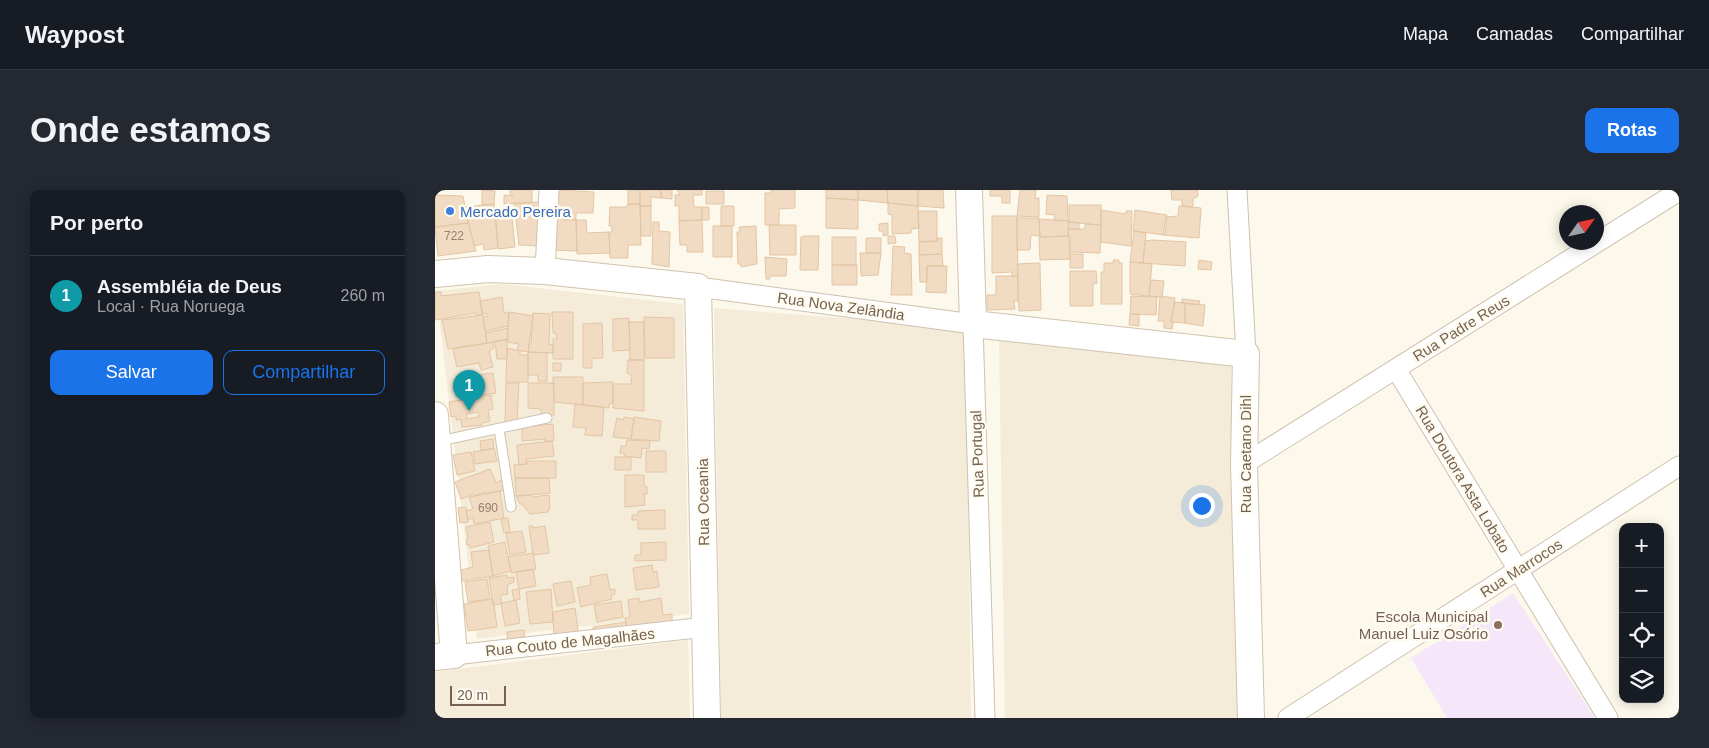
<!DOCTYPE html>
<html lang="pt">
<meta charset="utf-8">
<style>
:root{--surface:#171b24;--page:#242831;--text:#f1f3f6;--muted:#9ea1a6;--line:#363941;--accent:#1a73e8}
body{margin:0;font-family:Helvetica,sans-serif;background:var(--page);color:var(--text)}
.controls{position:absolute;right:15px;bottom:15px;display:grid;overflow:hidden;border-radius:10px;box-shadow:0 2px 12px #0003}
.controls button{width:45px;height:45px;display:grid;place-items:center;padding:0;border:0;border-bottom:1px solid var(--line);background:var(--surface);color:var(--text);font:25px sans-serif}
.compass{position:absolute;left:1124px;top:15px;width:45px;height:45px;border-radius:50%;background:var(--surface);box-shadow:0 2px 12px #0003;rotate:56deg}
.scale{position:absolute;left:15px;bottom:12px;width:56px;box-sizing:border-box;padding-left:5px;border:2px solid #77624e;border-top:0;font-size:14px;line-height:18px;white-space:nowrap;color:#77624e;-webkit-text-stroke:4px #fefbf1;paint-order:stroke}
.you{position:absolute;left:766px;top:315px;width:18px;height:18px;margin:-12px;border:4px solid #fff;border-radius:50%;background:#1a73e8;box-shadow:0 0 0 8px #1a73e833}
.badge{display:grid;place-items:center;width:32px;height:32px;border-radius:50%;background:var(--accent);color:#fff;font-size:16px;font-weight:700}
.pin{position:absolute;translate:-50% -41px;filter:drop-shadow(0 1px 2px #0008)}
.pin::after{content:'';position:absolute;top:26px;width:18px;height:15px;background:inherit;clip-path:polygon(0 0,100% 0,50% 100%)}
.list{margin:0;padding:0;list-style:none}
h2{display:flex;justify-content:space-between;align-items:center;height:65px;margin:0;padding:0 20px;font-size:21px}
h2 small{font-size:16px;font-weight:400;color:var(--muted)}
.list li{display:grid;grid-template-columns:32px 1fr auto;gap:15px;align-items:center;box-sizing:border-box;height:80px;padding:0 20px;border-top:1px solid var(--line)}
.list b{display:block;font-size:19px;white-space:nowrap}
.list p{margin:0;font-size:16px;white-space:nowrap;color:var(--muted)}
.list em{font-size:16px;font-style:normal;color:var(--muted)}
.actions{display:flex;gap:10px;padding:15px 20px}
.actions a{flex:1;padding:11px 0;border:1px solid var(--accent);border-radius:10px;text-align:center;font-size:18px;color:var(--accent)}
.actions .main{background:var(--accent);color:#fff}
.icon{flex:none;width:28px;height:28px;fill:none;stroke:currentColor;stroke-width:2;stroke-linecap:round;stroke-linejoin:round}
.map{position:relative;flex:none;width:1244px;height:528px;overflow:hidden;border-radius:10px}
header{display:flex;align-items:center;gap:30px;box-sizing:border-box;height:70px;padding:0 25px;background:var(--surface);border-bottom:1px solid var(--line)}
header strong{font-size:24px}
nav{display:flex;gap:28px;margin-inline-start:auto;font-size:18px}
.intro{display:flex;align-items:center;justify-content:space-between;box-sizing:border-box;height:120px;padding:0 30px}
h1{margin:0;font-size:35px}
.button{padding:12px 22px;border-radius:10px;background:var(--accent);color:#fff;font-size:18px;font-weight:700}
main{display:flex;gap:30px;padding:0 30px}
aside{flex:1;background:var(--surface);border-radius:10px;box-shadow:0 2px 12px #0003}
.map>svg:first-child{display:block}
.residential{fill:#f4ebd9}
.education{fill:#f5e7f9}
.building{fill:#f1dcc3;stroke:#e3c5a4;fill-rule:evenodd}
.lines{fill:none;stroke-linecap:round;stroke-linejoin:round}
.lane-casing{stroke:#cec1b0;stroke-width:11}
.street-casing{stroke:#cec1b0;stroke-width:21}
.secondary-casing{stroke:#d1c3ae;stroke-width:28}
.lane{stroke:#fff;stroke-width:9}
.street{stroke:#fff;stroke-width:19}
.secondary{stroke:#fff;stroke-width:26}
.shop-dot{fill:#3f7fe0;stroke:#fefbf1;stroke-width:2}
.education-dot{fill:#8d6e63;stroke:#fefbf1;stroke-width:2}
.labels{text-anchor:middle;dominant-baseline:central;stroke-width:5;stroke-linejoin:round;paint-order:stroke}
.number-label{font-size:12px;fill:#96806b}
.shop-label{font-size:15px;fill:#366cbe;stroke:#fefbf1;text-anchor:start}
.street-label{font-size:15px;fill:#77624e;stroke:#fefbf1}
.education-label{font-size:15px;fill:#785e54;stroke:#fefbf1;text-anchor:end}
</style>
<header>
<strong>Waypost</strong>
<nav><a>Mapa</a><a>Camadas</a><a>Compartilhar</a></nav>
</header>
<div class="intro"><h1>Onde estamos</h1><a class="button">Rotas</a></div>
<main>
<aside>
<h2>Por perto<small></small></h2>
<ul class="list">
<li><span class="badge" style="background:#0f9aa8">1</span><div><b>Assembléia de Deus</b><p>Local · Rua Noruega</p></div><em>260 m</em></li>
</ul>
<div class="actions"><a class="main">Salvar</a><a>Compartilhar</a></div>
</aside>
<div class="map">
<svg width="1244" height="528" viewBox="0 0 1244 528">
<rect width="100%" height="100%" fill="#fcf8eb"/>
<path class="residential" d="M66,94L248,114L254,424L42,449L1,101Z
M279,118L531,138L536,528H286Z
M564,149L796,176L805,528H570Z
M253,450L255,528H0V482Z"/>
<path class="education" d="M1078,403L1160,528H1012L976,468Z"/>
<path class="building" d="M47,0L60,1L59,14L47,15Z
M75,0H97V13L69,14V5L78,6L75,4Z
M125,0L159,2L158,23H141V30H129L127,22L119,21L120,2L125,3Z
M193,0H205V14H193Z
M205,0H226V8L216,7V16H205Z
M226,0H237V9L226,8Z
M242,0H267V5H258L259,17H267V30L244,31V16H240V5H245Z
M336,0H360V18L344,19V35H330V3H336Z
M391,0H423V10L391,8Z
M423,0H452L453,13L423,10Z
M452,0H483V16L453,13Z
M483,0H508L509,18L483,16Z
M555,0H575V13H567V6H555Z
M585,0H601L600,8H604V27L582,26Z
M736,0H760L763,1V6L758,9V17L747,16V10H737Z
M271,1H289V14H271Z
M0,5L28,6L33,33L0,37Z
M612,5L632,6L633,31L619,30L620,25L611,24Z
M391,8L423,10V39L391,38Z
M104,12V56L84,55L79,13Z
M453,13L483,16L484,38L476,39V43L457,44V25L453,24Z
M59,14L63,58L49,60L48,54L39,56L30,17Z
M193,14H205L206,55H193V68H175L174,42H177V36H174L175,17H191Z
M634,15H666V35L634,32Z
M205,16H216V46H206Z
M286,16H299V36H286Z
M744,16L766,18L764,48L728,45L731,27L743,26Z
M267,17H274V30H267Z
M666,20L691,24V21H697L696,56L666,52Z
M700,20L732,25L730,45L698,41Z
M483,21H502V51L484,52Z
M557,26H582L583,86L577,87V82L557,83Z
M77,27L80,57L63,59L61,29Z
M582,28H604L605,46L596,45L595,60H582Z
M118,29L141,30L142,61L116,60Z
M604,29L634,31L633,46L605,47Z
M141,30H151L152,43L174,42L175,63L142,64Z
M267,30L268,62H252V55H245L244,31Z
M218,32H224V41L235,42L234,77L217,74Z
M634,32L644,33V39H633Z
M33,33L41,61L3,66L0,37Z
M453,33V45L448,46V41H444V34Z
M650,34L666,35L665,63L635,62L633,39H650Z
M334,35H361V65H335Z
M278,36H297V67H278Z
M321,36L322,74L306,77V74H303L302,42H305L304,37Z
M699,41L711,43L708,73L695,72Z
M369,46H384L383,80H365L366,47Z
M453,46H460L461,53L453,54Z
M635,46V69L605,70L604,47Z
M397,47H421V75H397Z
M431,48H446V63H431Z
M502,48H507V64L484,65V52L502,51Z
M717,50L751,52L750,76L708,73L710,51Z
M458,56L470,57L469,63L476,64L477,105H456Z
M425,63H446L443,85L426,86Z
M507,64L508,76H492V92H485L484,65Z
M635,64H648V78H635Z
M330,67L352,69L351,86H335V89H331Z
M678,70H684V73H687V114H666V82H669V73H679Z
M764,70L777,72L776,80L763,79Z
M695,72L717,74L714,106L695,104Z
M605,73L606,120L584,121L582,74Z
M397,75H422V95H397Z
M492,76H512L511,103L491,102Z
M635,81H661L662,93L658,94V116H635Z
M561,86H583V111H579L580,119L552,120V105H561Z
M716,90L729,91L727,107L714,106Z
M0,102H6V106L44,102L48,125H41V123L0,130Z
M696,106L722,107L721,125L695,124Z
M725,106L740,108L736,132H738L737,139L729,138V131H723Z
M67,107L69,123H74L73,136L50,141L48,127H52V123L47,124L45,111Z
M747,109L765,111L764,115L747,113Z
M740,112L750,113V133L736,132Z
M750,113L770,115L768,136L750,133Z
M74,122L98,126L93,162L82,160L84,154L72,152Z
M117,122H138V169H118V149H122L121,143H118Z
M98,123L115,124L114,154L118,155V163L93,162L94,154H96Z
M695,124H704V136L694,135Z
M48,125L52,153L13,159L7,130Z
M209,127L239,128V168H210Z
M194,128L195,160L178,161V129Z
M194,132H209V170H195Z
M167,133L168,168H157V178H148V134Z
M73,138V149L52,153L50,143Z
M72,150V169H62L60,151Z
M58,152L59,158L54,161L58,177L46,180L44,173L22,177L18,159Z
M72,158L85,161V165H93V192H71Z
M93,162L112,163V191H103V185H93Z
M193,170H209V221L178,218V194H196L197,186L192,183Z
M118,173H126V181H118Z
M58,183L61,203L31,207L28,187Z
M118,187H148V215L119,212Z
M178,192V213L174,214V218L148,215V193Z
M71,193H84L82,230L70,233Z
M93,193H119V225H106V219L93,218Z
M56,205L58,219L53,220L55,231L47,233V235L27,237L26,229L21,230V226L16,227L14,212ZM43,222L44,227L32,229L31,224Z
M140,214L169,217L167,246L150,245L151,238L138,237Z
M189,227L199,229L196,249L178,247L182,228L189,230Z
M199,227L226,231L224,251L196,249Z
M118,234L119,251H110V249L87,251V237Z
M58,249L59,258L46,261L45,251Z
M192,250L215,251L214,259L207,258L206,268L189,266L190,264L185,263L186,256H191Z
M117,251L119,266L91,269L92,274L84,275L82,255Z
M59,258L62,271L40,274L38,262Z
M211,261H231V282H211Z
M36,262L40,281L22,285L18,265Z
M180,267H196V280H180Z
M91,271H121V288H80L79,275L92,274Z
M55,279L61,293L67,290L68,300L50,304V302L40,306L39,304L26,309L20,292Z
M190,285H209V296L212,297V304H209L210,315L190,317Z
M80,288H114L115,303L81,306Z
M65,301L69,328L39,334L38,328L33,330L31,321L38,319L34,307Z
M97,305V307L114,305L115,319L113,320V322L95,324L87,314H85L81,306Z
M31,317L33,332L25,333L23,318Z
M230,320V339H203V330H197V325H203V321Z
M73,328L75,342L69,343L66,329Z
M55,332L59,352L35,358V355H32L31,350L33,349L31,337Z
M94,336H98V338L110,336L114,363L98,365Z
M87,341L91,362L75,365L71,343Z
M70,352L76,381L58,386L53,356Z
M231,352V370L200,371V365H206V353Z
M54,360L58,386L27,391L26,380L38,377L36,362Z
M98,363L101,379L76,383L73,367Z
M217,375L218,382L222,381L224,397L201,400L198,378Z
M98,379L101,396L84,399L81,382Z
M172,384L175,400L180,399V404L176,405L177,409L146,417L142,398L156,395L155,387Z
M72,385V388L79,387V392L72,395L73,404L66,405V414L58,415L54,388Z
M52,389L55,409L33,412L30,392Z
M136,391L140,412L122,416L118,394Z
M84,399L85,409L79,411L77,400Z
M116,399L118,432L95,434L91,402Z
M204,408L205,412L226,408L228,425L237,424V435L192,441L190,428L195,427L193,410Z
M58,409L62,437L33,441L29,414Z
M81,410L85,433L70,436L66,413Z
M186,411L188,427L162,432L159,415Z
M140,418L144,448L119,452L118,422Z
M191,432L192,441L159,446L158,437Z
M89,440L90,449L73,452L72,442Z"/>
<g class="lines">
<g class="lane-casing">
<path id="lane" d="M64,239L76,317
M5,251L112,228"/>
</g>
<g class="street-casing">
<path id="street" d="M802,0L811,164
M110,81L114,0
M263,97L538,134L550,528
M961,179L1173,528
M809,274L1244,1
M19,465L270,437
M853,528L1244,276"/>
</g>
<g class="secondary-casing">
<path id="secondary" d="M534,0L538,134L811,164L809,274L816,528
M0,84L53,79L110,81L263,97L272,528
M0,225L19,465L0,467"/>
</g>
<use href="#lane" class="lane"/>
<use href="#street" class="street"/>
<use href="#secondary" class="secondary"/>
</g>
<circle class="shop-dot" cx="15" cy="21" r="5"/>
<circle class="education-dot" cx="1063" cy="435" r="5"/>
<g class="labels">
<g class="number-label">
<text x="19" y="46">722</text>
<text x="53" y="318">690</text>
</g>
<g class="shop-label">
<text x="25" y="21">Mercado Pereira</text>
</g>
<g class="street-label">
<text transform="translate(406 116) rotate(8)">Rua Nova Zelândia</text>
<text transform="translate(1026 138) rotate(-32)">Rua Padre Reus</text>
<text transform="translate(542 264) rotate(-92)">Rua Portugal</text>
<text transform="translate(810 264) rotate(-90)">Rua Caetano Dihl</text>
<text transform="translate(1028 289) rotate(59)">Rua Doutora Asta Lobato</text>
<text transform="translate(268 312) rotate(-91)">Rua Oceania</text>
<text transform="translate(1086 378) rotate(-33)">Rua Marrocos</text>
<text transform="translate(135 452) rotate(-6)">Rua Couto de Magalhães</text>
</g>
<g class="education-label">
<text x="1053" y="426">Escola Municipal<tspan x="1053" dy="17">Manuel Luiz Osório</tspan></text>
</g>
</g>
</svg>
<div class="controls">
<button>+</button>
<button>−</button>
<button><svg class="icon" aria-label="locate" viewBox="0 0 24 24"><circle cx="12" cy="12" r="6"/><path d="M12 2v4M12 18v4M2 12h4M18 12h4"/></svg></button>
<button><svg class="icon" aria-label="layers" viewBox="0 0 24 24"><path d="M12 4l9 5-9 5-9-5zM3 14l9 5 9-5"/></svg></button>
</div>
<svg class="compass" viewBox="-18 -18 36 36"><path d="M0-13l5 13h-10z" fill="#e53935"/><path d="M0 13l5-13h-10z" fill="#9ea1a6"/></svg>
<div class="scale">20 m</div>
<div class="you"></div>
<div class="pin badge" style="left:34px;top:221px;background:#0f9aa8">1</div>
</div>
</main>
